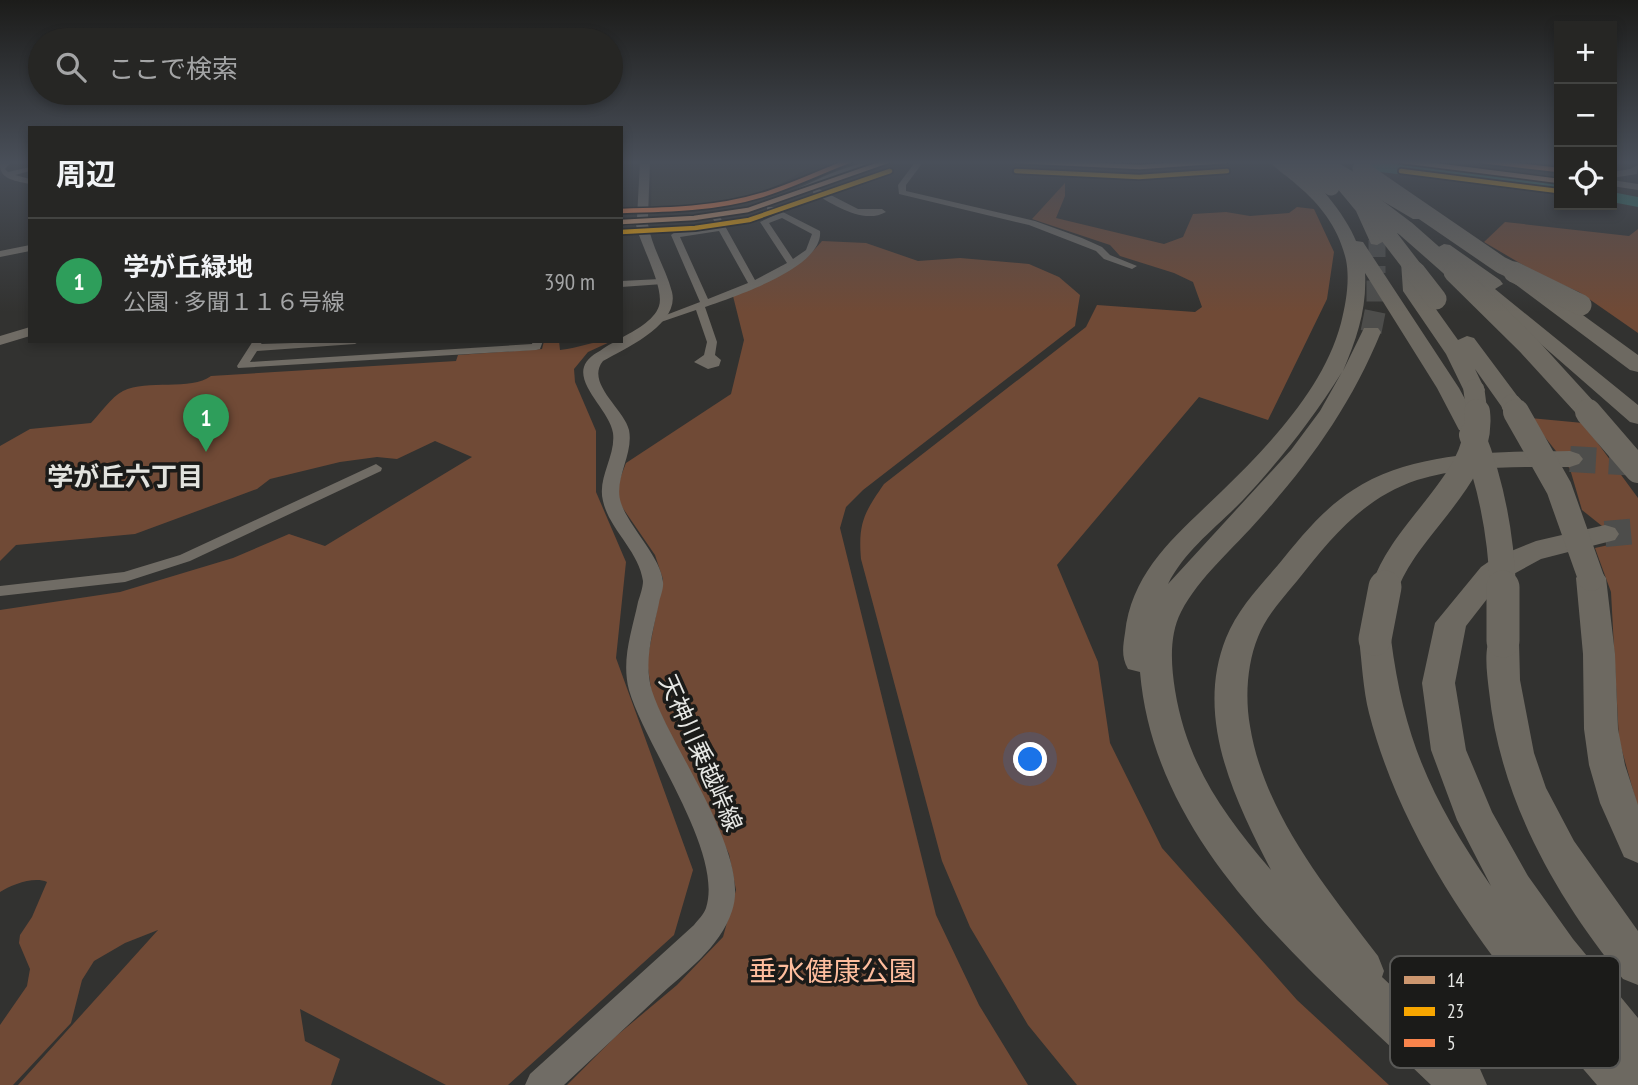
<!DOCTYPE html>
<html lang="ja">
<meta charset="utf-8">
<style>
:root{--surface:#262624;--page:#2e2e2c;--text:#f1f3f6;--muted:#a4a5a6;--line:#424341;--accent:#95b2f1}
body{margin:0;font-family:"PT Sans Narrow","Noto Sans JP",sans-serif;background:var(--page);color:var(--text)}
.controls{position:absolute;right:21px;top:21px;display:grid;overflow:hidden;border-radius:0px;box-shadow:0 4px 10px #0003}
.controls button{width:63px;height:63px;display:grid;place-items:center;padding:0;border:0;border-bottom:2px solid var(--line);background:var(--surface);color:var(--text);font:35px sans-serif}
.you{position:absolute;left:1031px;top:760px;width:24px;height:24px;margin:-18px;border:5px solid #fff;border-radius:50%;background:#1a73e8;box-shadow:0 0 0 10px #1a73e833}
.badge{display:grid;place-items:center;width:46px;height:46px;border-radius:50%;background:var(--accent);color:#fff;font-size:23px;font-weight:700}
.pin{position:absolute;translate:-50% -58px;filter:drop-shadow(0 2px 4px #0008)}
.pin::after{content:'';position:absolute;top:37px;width:24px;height:21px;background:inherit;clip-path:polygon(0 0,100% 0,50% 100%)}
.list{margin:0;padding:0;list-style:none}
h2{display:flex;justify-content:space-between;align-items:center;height:91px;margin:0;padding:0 28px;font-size:30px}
h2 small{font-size:23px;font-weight:400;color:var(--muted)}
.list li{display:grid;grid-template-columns:46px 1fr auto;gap:21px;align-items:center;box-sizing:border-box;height:126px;padding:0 28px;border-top:2px solid var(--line)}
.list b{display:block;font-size:26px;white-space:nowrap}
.list p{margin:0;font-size:23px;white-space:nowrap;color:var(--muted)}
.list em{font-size:23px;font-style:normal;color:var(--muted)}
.icon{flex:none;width:38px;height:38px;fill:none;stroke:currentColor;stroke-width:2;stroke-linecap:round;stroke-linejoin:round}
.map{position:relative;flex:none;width:1638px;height:1085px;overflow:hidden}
.search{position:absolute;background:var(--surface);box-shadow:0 4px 10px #0003;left:28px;top:28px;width:595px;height:77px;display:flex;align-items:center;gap:18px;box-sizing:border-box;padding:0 24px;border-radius:38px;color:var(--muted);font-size:26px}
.panel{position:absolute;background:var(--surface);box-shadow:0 4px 10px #0003;left:28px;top:126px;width:595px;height:217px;border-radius:0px}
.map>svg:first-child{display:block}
.built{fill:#3b3c35}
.green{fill:#704a36}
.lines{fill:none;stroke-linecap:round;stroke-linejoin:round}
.river{fill:#2f776b;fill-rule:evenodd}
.motorway-tunnel-far2{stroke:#4d4d4b;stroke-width:17;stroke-dasharray:17 9;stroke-linecap:butt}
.motorway-tunnel-far1{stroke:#4d4d4b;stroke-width:21;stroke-dasharray:21 10;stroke-linecap:butt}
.motorway-tunnel{stroke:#4d4d4b;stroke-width:26;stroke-dasharray:26 13;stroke-linecap:butt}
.minor{fill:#706c65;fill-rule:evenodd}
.tertiary{fill:#706c65;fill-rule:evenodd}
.secondary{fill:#736e66;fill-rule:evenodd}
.motorway{fill:#6d6961;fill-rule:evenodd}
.motorway-bridge-far3{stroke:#6d6961;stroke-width:17}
.motorway-bridge-far2{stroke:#6d6961;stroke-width:21}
.motorway-bridge-far1{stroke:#6d6961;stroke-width:26}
.motorway-bridge{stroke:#6d6961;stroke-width:33}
.bus-1-casing{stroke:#1b1b19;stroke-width:8}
.bus-2-casing{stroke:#1b1b19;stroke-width:8}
.bus-3-casing{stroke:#1b1b19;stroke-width:8}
.bus-1{stroke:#cd976f;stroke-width:4.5}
.bus-2{stroke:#f7a600;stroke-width:4.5}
.bus-3{stroke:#f8844c;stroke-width:4.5}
.labels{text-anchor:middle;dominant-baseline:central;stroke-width:7;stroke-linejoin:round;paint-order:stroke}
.street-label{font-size:24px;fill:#e6e7e4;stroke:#1b1b19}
.neighbourhood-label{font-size:26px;font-weight:bold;fill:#e2e3de;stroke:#1b1b19}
.near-park-label{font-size:28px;fill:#febd9d;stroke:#1b1b19}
.key{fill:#1b1b19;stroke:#585856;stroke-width:2}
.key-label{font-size:19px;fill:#e6e7e4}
</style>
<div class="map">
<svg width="1638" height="1085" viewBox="0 0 1638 1085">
<rect width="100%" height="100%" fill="#323230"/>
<path class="built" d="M652,161H817L818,163L780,184L739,201L698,209L662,211L651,208Z"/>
<path class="green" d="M1065,183V196L1056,218L1164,244L1183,237L1193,214L1226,212L1250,216L1289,213L1297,207L1314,209L1334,252L1327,299L1268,420L1199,397L1057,565L1098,662L1110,743L1162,848L1297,1000L1389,1085H1077L1028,1025L970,927L942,861L861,559C858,523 864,513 884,484L1086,327L1097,305L1195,312L1202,307L1193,282L1174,273L1120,256L1110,245L1032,219Z
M1505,222L1629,236L1638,229V333L1579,292L1540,275L1484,242Z
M822,241L866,243L918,261L960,258L1029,264L1059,277L1080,295L1075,326L863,490L846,507L840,528L936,915L979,1005L1028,1085H567L615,1037L677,985L723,937L736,890L729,854L652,696L647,661L663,579L655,555L620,504L616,489L626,463L731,394L744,340L733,296C766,282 799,269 822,241Z
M544,341H559L560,350C580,348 591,341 612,341L588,352L574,369L575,382L596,431V492L626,562L616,658L693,870L674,935L508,1085H446L300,1009L305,1041L340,1059L331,1085H18L158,930L125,943L94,961L82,980L71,1023L13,1085H0V1025L27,986L30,969L19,943L20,935L32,917L47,882C34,876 11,885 0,892V610L120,592L233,558L289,534L325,546L472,457L435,441L397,459L377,457L340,462L270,479L257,489L135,534L16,545L0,561V446L30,429L91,423C100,414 111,397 123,391C147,379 191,391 211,376L456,361L458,355L542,349Z
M1530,418L1583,423L1638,498V808L1619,740L1611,592L1595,548L1622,542L1582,510L1570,469Z"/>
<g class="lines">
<path class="river" d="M1367,161L1559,183V193L1363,170L1355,165L1357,162Z
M1612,192L1638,197V207L1612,202Z"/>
<path class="motorway-tunnel-far2" d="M1377,240V273"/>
<path class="motorway-tunnel-far1" d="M1371,332L1377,302V272"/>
<path class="motorway-tunnel" d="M1570,459L1638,463
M1605,534L1638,531"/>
<path class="minor" d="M4,161H12L5,169L8,172L30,167V171L15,175L30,179V184C17,181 0,180 0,165Z
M916,161H924L906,185V191L1035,221L1082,238L1102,247L1110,255L1137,266L1132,269L1104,259L1096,251L1029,225L899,194L898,185Z
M813,189H819L858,209H882L886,212C863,225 833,204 813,193Z
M767,207H773L820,231C824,268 733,297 705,307L717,342L715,355L721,360L719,366L708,369L694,362L704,355L707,342L696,310L658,323L653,320L700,302L671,235L675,232L717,226L713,219L720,217L755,280L787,263L760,222L775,215L767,211ZM782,218L812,234L806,250L793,259L769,223ZM719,231L748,283L708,299L680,237Z
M30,245V251L0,257V251Z
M660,279L663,280V284L621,287V281Z
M253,341H263L261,344L360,341L355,344L257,351L250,362L532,344L533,341H543L540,349L536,350L238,368L237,366Z
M376,464L382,468L381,471L190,561L125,582L0,596V586L124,572L180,555Z"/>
<path class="tertiary" d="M640,161H650L648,217C686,216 724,213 761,203C804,190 847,157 893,161L752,212L712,219L648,224C652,248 666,269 672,292C680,324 626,348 603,361C585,383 624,409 629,430C634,455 613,479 621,503C629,527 661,557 663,582C664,588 660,597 659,603C653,632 643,662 652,691C670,747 752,855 732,911C720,948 685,972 657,998C626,1027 595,1056 564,1085H525L530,1074L694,925C698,920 704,914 706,908C724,852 645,746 629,690C621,660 632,631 638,602C640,596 643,587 643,581C639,551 609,529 603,501C597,478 616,456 613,433C609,406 559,374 598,352C605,348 612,341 621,341V338C634,331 654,321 659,306C665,288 640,244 636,225L621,226V218H637Z
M1012,161L1140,164L1231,161L1226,164L1140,170L1017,164Z
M1612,180L1638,184V190L1612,186Z
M30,327V336L0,345V336Z"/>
<path class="secondary" d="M1396,161H1425L1559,177V184L1402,164Z
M1638,165L1637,174L1612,178V172L1630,169Z"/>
<path class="motorway" d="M1270,161C1275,161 1282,159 1287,161C1311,170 1347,217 1356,241L1363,242L1459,388L1479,425L1475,430L1467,432L1459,430L1437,388L1365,273C1367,309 1357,338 1343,371L1364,328H1378L1381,332C1352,403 1311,461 1260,518C1234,548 1199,577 1181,612C1169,635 1171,665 1175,690C1187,764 1223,814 1271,870C1235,800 1194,718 1226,638C1237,610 1259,587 1278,565C1300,538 1323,509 1353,490C1415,450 1499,452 1570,451L1579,454L1583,459L1579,464L1570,467C1520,467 1465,465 1417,480C1363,498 1331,538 1297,581C1283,598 1266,616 1258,637C1247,664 1245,698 1250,726C1264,813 1326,888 1378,956L1384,971L1382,977L1480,1069L1487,1085H1431C1312,970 1155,849 1140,672L1128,669C1121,657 1123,646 1125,633C1132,569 1179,533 1222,491C1269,445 1324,388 1341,323C1346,303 1350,280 1346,260C1339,229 1321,205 1297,185C1289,177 1276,170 1270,161ZM1342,372L1320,411L1291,450L1168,584C1185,550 1217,527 1243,500C1280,460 1313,419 1342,372Z
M1318,161H1335L1427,215L1425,219H1413L1347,180L1372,210L1386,240L1377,245L1371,244L1356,211L1327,176L1333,172Z
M1444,244L1450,245L1500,280L1503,284L1495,289L1638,405V424L1630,422L1535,339L1463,283L1460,279L1467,274L1435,249Z
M1410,256L1419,262L1423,291L1458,340L1467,336L1474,338L1524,405L1520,410H1504L1475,369L1485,390L1482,395H1466L1446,354L1403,291L1401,262Z
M1522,274L1529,276L1638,355V372L1630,370L1515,284L1512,280L1515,276Z
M1605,525L1615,528L1619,534L1615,540L1541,559L1501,581L1466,626L1455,683L1466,750L1492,812L1528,876L1573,939L1638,1018V1085H1597C1502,975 1406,856 1369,713C1363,689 1362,663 1359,639L1364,631L1375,627L1386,631L1391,639C1404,741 1433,802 1491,886L1457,820L1431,750L1422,683L1435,623L1481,567L1494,558L1536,541Z
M1591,568L1601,571L1606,578L1615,654L1618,729L1625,765L1638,805V863L1624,857L1600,803L1589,765L1584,729L1583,654L1576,578L1581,571Z
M1503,629L1514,633L1519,641L1520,680L1534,753L1546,788L1574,841L1638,931V985L1623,979C1555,896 1500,798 1489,691C1487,673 1483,648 1492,633Z"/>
<path class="motorway-bridge-far3" d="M1288,161L1331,187
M1316,161L1406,229L1456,273
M1361,169L1501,265L1518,273
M1374,217L1417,273"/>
<path class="motorway-bridge-far2" d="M1415,272L1436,299
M1454,272L1527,344L1590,413
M1514,272L1581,305
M1474,390L1477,413
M1512,405L1517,413"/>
<path class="motorway-bridge-far1" d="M1516,412L1559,488L1591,578
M1588,412L1638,470
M1472,435C1492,485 1501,535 1503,589
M1384,589C1405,525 1485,479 1477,412"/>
<path class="motorway-bridge" d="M1503,587V641
M1375,639L1385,587"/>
<g class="bus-1-casing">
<path id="bus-1" d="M1017,161L1140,167L1226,161
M1402,161L1559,181
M621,222L694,218L748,210L888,161"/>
</g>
<g class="bus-2-casing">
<path id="bus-2" d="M1016,171L1139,177L1227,171
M1401,171L1558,191
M621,232L695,228L749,220L890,171"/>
</g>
<g class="bus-3-casing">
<path id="bus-3" d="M1482,161L1559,170
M621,211C668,210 716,209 762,195C792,186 820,172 849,161"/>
</g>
<use href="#bus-1" class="bus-1"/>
<use href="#bus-2" class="bus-2"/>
<use href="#bus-3" class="bus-3"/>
</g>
<linearGradient id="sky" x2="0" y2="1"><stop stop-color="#1c1c1a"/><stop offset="0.52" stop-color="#494f59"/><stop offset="1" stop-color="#494f59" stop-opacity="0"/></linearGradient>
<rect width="1638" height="312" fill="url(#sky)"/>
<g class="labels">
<g class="street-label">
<text transform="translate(701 753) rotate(66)">天神川乗越峠線</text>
</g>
<g class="neighbourhood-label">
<text x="125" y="476">学が丘六丁目</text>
</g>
<g class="near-park-label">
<text x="833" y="970">垂水健康公園</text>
</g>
</g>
<rect x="1390" y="956" width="230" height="112" rx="10" class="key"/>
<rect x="1404" y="976" width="31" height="8" fill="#cd976f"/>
<rect x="1404" y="1007" width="31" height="9" fill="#f7a600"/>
<rect x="1404" y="1039" width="31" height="8" fill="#f8844c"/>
<g class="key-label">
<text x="1447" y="987">14</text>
<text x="1447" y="1018">23</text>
<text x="1447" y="1050">5</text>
</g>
</svg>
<div class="controls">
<button>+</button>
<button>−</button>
<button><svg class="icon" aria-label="locate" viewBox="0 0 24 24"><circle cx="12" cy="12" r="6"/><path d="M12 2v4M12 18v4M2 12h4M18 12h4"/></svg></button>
</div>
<div class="you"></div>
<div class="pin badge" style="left:206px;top:452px;background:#2e9e5b">1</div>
<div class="search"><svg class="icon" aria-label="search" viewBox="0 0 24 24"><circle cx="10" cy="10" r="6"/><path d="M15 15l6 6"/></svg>ここで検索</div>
<section class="panel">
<h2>周辺<small></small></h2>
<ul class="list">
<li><span class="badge" style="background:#2e9e5b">1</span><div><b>学が丘緑地</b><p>公園 · 多聞１１６号線</p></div><em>390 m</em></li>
</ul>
</section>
</div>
